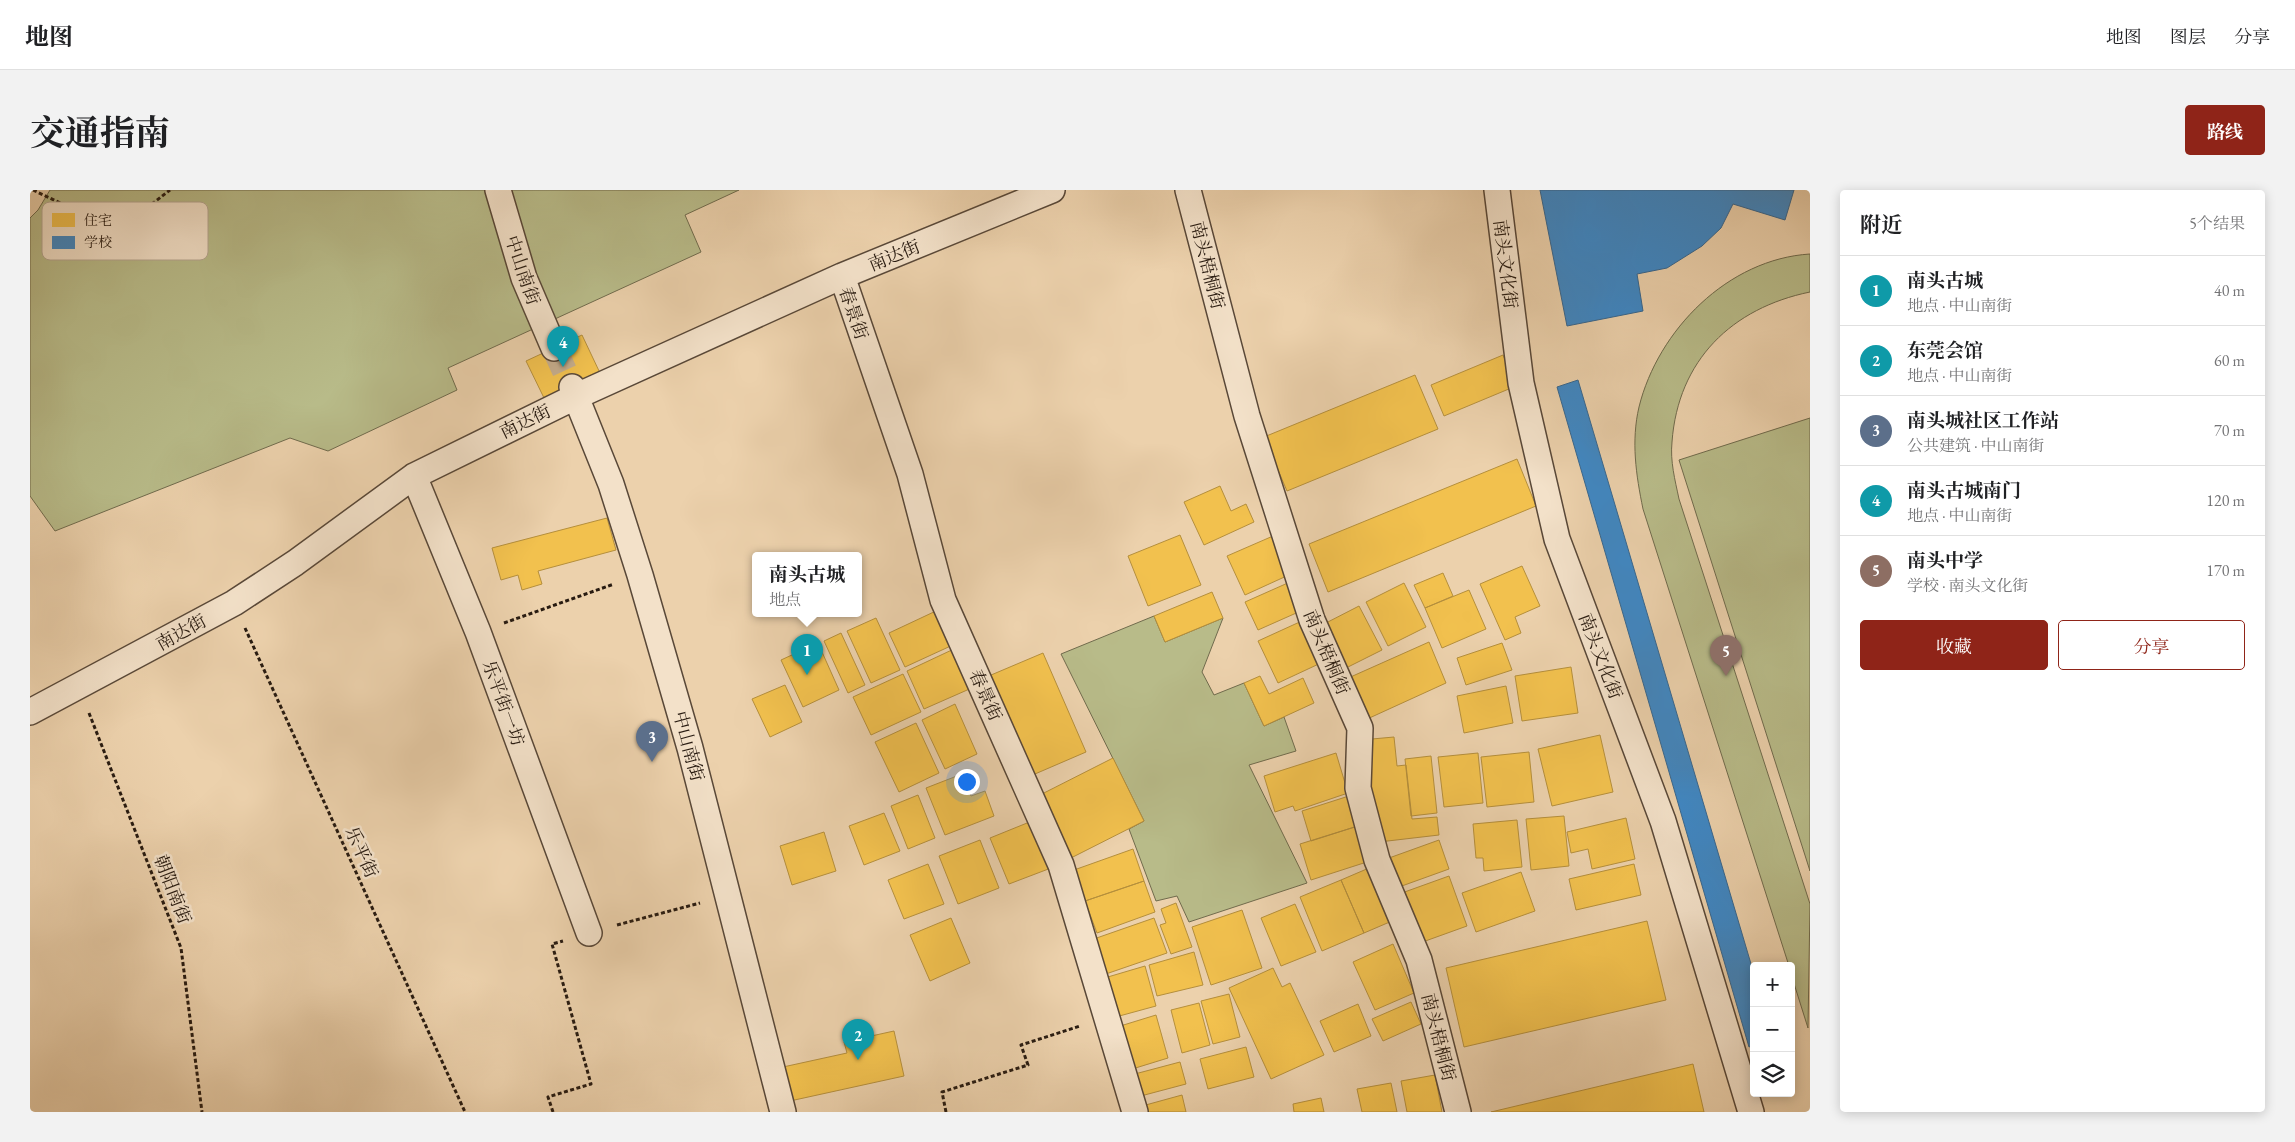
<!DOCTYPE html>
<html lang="zh">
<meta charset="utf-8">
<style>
:root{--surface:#fff;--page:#f2f2f2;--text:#202124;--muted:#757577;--line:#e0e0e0;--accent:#8f2418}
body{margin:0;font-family:"EB Garamond","Noto Serif SC",serif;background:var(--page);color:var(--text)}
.controls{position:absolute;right:15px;bottom:15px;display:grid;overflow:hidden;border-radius:5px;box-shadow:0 2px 12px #0003}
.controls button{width:45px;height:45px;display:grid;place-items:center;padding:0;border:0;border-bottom:1px solid var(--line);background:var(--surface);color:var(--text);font:25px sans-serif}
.you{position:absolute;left:936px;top:591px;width:18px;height:18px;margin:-12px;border:4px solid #fff;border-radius:50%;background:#1a73e8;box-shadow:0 0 0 8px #1a73e833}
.badge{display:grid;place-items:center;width:32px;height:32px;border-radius:50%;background:var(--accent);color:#fff;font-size:16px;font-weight:700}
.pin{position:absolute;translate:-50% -41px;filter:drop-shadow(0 1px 2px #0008)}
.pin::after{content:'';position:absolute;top:26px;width:18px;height:15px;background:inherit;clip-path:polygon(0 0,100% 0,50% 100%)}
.popup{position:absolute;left:722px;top:362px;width:110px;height:65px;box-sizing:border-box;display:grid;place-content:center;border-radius:5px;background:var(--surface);filter:drop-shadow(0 1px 4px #0005);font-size:16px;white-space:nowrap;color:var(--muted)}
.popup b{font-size:19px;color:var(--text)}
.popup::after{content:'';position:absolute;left:50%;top:100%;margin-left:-10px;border:10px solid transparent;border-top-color:var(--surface)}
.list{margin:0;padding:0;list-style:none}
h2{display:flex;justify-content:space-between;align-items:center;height:65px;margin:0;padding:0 20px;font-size:21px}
h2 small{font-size:16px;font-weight:400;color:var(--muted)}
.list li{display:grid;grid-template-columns:32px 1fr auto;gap:15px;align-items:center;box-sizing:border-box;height:70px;padding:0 20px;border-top:1px solid var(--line)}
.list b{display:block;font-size:19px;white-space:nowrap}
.list p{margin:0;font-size:16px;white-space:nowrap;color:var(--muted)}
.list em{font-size:16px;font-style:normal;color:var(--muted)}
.actions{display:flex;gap:10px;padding:15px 20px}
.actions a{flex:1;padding:11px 0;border:1px solid var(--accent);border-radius:5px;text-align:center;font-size:18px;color:var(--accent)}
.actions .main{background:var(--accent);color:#fff}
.icon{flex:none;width:28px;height:28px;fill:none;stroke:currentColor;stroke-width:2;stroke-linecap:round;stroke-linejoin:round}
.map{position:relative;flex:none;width:1780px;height:922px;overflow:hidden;border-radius:5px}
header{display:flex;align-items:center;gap:30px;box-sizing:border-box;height:70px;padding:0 25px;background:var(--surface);border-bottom:1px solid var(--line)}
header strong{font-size:24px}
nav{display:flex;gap:28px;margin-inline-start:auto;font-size:18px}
.intro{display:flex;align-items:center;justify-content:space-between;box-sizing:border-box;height:120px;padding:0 30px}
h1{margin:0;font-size:35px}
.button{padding:12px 22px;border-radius:5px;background:var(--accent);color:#fff;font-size:18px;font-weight:700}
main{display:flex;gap:30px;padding:0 30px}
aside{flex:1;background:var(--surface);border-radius:5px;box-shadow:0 2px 12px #0003}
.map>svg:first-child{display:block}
.green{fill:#b8bb89;stroke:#706b4d}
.homes{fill:#f2c14e;stroke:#b58f3c}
.schools{fill:#3f88c5;stroke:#38678f}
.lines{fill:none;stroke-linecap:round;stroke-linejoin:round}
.street-tunnel{stroke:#c5ad8d;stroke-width:25;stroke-dasharray:25 12;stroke-linecap:butt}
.street-casing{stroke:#594838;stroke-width:28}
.path{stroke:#281b11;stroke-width:3;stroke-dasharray:4 2.5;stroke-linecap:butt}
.street{stroke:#f3e1c9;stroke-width:25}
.labels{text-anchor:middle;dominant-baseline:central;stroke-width:5;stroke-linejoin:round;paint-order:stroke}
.street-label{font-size:18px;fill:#281b11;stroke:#f3e1c9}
.key{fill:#f3e1c9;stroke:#b6a692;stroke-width:1}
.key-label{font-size:14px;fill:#281b11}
</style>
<header>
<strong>地图</strong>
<nav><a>地图</a><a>图层</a><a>分享</a></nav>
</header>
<div class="intro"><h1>交通指南</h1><a class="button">路线</a></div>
<main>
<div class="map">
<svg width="1780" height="922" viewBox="0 0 1780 922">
<rect width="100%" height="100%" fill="#ecd1ac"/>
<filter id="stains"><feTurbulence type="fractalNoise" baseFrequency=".004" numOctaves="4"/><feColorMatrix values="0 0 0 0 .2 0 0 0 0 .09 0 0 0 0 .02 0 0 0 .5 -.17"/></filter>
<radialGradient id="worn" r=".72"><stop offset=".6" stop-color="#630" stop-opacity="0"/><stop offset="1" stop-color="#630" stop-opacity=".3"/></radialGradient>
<path class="green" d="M20,0H709L655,25L671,62L418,178L427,200L298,261L260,248L25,341L0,306V28L8,20Z
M1780,64V102C1702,118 1648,170 1642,252C1640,271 1645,290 1649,309L1780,714L1778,838L1761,784V776H1759L1613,319C1606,285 1601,251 1609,217C1628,140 1698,69 1780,64Z
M1780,228V681L1649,270Z
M1124,426L1135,452L1193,428L1172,482L1184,505L1214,493L1234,536L1254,527L1266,561L1219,575L1277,693L1159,732L1147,706L1126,711L1099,639L1114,631L1031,464Z"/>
<path class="homes" d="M552,145L570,183L515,210L496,171Z
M1473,165L1486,196L1414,226L1401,195Z
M1385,185L1408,239L1257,301L1234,247Z
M1487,269L1506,316L1298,402L1279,354Z
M1190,296L1201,321L1216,314L1224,332L1174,355L1154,312Z
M577,328L586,360L508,381L512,394L492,400L488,385L471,390L462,358Z
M1150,345L1171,395L1118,416L1098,366Z
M1243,346L1261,384L1215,405L1197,366Z
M1492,376L1510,416L1485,427L1491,443L1475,450L1450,394Z
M1413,383L1423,406L1395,418L1384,395Z
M1260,392L1273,420L1228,440L1215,412Z
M1374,393L1396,437L1358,456L1336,412Z
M1439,400L1456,439L1412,458L1395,418Z
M1182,402L1193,428L1135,452L1124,426Z
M1329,416L1352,460L1314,479L1292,435Z
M908,420L925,454L875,477L859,443Z
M846,428L870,480L841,493L817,441Z
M1274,430L1293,472L1248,493L1228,451Z
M811,443L835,495L818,503L794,451Z
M1399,452L1416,493L1335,530L1316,489Z
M788,453L809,500L773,517L751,470Z
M1472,453L1482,480L1436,495L1427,468Z
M926,458L944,497L894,519L877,481Z
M1013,463L1056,562L998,587L954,488Z
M1541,477L1548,523L1492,531L1485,486Z
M873,484L891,522L841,545L823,507Z
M1230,486L1239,504L1273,488L1284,513L1234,536L1214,493Z
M755,495L772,532L740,547L722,509Z
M1476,496L1483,533L1434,543L1427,506Z
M925,514L947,564L915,579L892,530Z
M886,533L909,583L869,602L845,552Z
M1570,545L1583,602L1522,616L1508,559Z
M1364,547L1367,576L1376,575L1382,629L1407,627L1409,645L1349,652L1331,550Z
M1499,562L1504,612L1457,617L1451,567Z
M1306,563L1318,603L1265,621L1263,616L1245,622L1234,586Z
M1448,563L1453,613L1414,617L1408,567Z
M1401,566L1407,623L1381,626L1375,569Z
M1083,568L1114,631L1037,670L1006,607Z
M932,584L941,606L955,601L964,626L915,645L896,598Z
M888,605L905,648L878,659L861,616Z
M1322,605L1331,635L1281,651L1272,621Z
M854,623L870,661L834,675L819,636Z
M1534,626L1539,676L1501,680L1496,629Z
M1596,628L1605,669L1562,679L1558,659L1541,663L1537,642Z
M1487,630L1492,677L1454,681L1453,668H1446L1443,634Z
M1002,631L1021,678L979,694L960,648Z
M1331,635L1343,670L1281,690L1270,654Z
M794,642L806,681L762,695L750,656Z
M950,650L969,698L928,714L909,666Z
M1409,650L1419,679L1369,697L1359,668Z
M1103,659L1114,691L1055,711L1044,680Z
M898,674L914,714L874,729L858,690Z
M1604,674L1611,705L1546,720L1539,689Z
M1339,678L1362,731L1334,743L1311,690Z
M1491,682L1505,721L1446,742L1432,703Z
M1419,686L1437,736L1387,754L1369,704Z
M1311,690L1334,743L1292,761L1270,707Z
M1114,691L1125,722L1067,743L1055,711Z
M1146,713L1162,757L1141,764L1130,735L1136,733L1131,719Z
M1265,714L1286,762L1251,776L1231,728Z
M1212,720L1232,778L1181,795L1162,737Z
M921,728L940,773L900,791L880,745Z
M1124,728L1137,763L1070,786L1058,751Z
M1617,731L1636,810L1434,857L1416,778Z
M1363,754L1384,803L1345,820L1323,772Z
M1164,762L1173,795L1127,806L1119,775Z
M1115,776L1126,816L1082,828L1071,789Z
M1243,778L1252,797L1260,793L1294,865L1241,889L1199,798Z
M1199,804L1210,847L1183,854L1171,811Z
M1381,812L1391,834L1353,851L1342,829Z
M1169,813L1180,855L1152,863L1141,820Z
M1328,814L1341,846L1304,862L1290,831Z
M1126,825L1138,868L1099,880L1087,837Z
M864,841L874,886L760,911L753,877L817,863L814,852Z
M1216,857L1224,887L1178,899L1170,869Z
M1150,872L1156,894L1107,907L1101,885Z
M1663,874L1674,922H1461Z
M1405,885L1412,922H1377L1371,891Z
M1361,893L1367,922H1332L1327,899Z
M1152,905L1156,922H1114L1112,916Z
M1291,908L1294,922H1264L1263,914Z"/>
<path class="schools" d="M1510,0H1764L1755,30L1703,14L1691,38L1672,56L1637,78L1607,84L1613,121L1537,136Z
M1548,190L1724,784V855L1719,857L1527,197Z"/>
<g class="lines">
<path class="street-tunnel" d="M524,158L542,197"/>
<g class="street-casing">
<path id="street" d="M468,0L494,88L524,158
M1158,0L1217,226L1282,430L1330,538L1328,598L1347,670L1389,770L1428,922
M1467,0L1491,193L1527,349L1633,631L1721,922
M812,86L880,284L913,410L1031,675L1105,922
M542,197L581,294L610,385L660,558L753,922
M384,286L448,442L559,743
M0,522L204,413L265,373L384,286L547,206L812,86L1022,0"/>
</g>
<path class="path" d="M3,0L72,33L118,17L140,0
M474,433L584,394
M215,438L435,922
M59,523L151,758L172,922
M587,735L670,713
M523,922L518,907L561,894L522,754L533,751
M916,922L912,902L998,875L991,855L1050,836"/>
<use href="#street" class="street"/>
</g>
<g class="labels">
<g class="street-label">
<text transform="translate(864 65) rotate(-22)">南达街</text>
<text transform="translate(1476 74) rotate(83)">南头文化街</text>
<text transform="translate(1178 75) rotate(76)">南头梧桐街</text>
<text transform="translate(493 80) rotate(71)">中山南街</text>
<text transform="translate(824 123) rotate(71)">春景街</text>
<text transform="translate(495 231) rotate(-26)">南达街</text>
<text transform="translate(151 442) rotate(-29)">南达街</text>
<text transform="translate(1297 462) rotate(67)">南头梧桐街</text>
<text transform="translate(1571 466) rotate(69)">南头文化街</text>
<text transform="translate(956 505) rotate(66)">春景街</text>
<text transform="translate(474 513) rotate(70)">乐平街一坊</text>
<text transform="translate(659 556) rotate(75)">中山南街</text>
<text transform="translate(332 662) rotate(66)">乐平街</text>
<text transform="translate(143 699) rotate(69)">朝阳南街</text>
<text transform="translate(1409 847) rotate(76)">南头梧桐街</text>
</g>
</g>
<rect x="12" y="12" width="166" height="58" rx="8" class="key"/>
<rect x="22" y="23" width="23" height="14" fill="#f2c14e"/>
<rect x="22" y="46" width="23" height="13" fill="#3f88c5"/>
<g class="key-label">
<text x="54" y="35">住宅</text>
<text x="54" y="57">学校</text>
</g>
<rect width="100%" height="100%" filter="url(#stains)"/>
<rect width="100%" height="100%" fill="url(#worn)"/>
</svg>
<div class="controls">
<button>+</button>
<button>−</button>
<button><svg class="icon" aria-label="layers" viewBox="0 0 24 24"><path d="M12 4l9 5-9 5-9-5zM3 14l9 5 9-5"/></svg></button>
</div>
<div class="you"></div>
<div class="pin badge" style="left:777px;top:485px;background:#0f9aa8">1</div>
<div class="popup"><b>南头古城</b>地点</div>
<div class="pin badge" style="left:828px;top:870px;background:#0f9aa8">2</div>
<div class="pin badge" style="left:622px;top:572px;background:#5c6f8a">3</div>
<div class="pin badge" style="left:533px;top:177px;background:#0f9aa8">4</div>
<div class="pin badge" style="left:1696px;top:486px;background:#8d6e63">5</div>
</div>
<aside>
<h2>附近<small>5个结果</small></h2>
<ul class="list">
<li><span class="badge" style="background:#0f9aa8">1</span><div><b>南头古城</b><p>地点 · 中山南街</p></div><em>40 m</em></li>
<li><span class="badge" style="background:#0f9aa8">2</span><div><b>东莞会馆</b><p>地点 · 中山南街</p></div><em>60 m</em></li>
<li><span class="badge" style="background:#5c6f8a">3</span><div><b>南头城社区工作站</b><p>公共建筑 · 中山南街</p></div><em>70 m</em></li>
<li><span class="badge" style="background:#0f9aa8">4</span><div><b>南头古城南门</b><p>地点 · 中山南街</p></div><em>120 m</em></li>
<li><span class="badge" style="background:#8d6e63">5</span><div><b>南头中学</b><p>学校 · 南头文化街</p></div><em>170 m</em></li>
</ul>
<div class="actions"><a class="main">收藏</a><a>分享</a></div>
</aside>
</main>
